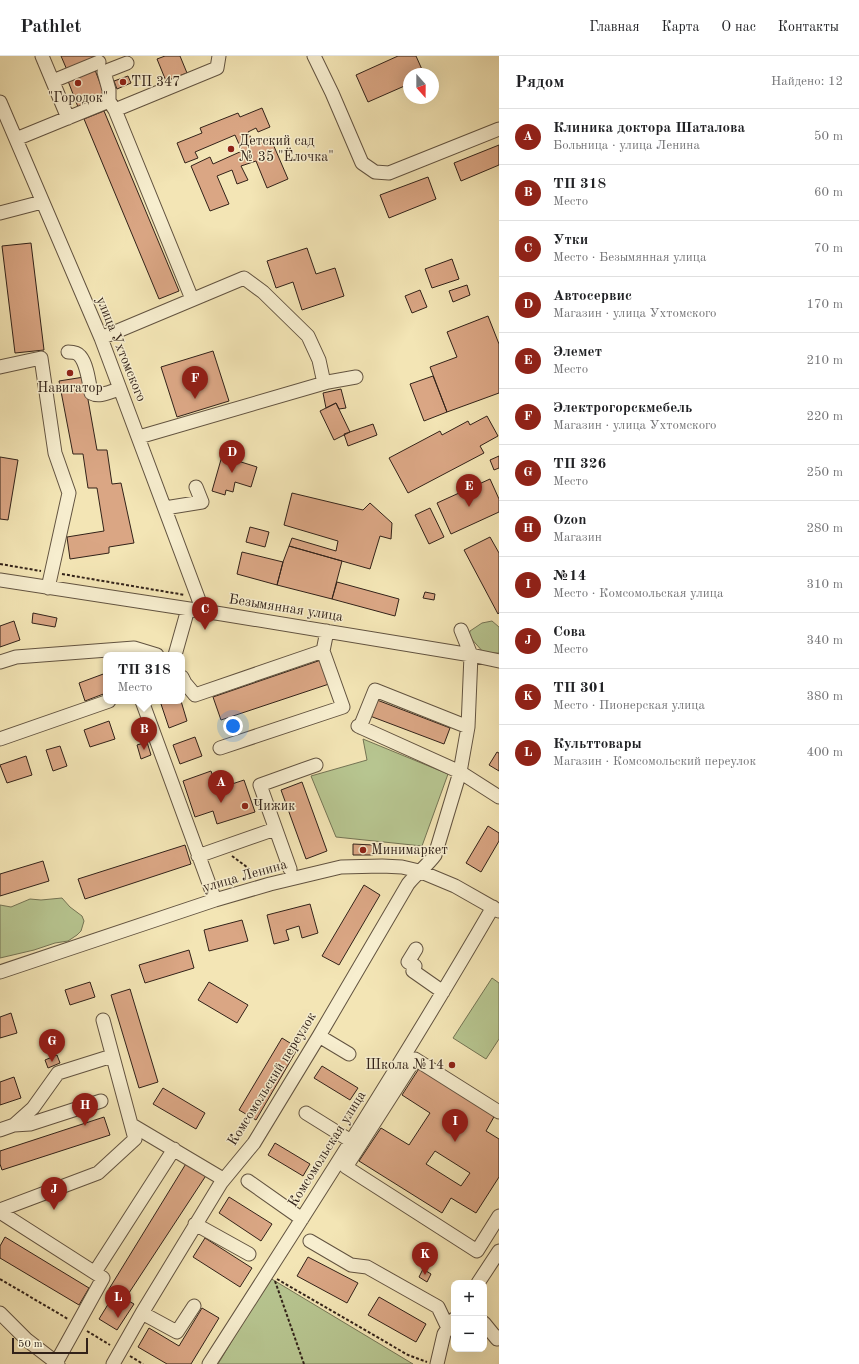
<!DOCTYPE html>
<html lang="ru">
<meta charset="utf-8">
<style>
:root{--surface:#fff;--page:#f6f6f6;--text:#202124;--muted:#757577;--line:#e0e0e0;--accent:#8f2418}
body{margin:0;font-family:"Old Standard TT",serif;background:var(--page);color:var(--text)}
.controls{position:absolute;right:12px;bottom:12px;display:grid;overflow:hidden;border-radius:8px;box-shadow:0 4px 16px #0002}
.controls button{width:36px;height:36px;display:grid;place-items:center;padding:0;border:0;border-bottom:1px solid var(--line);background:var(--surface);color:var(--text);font:20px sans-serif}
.compass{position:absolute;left:403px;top:12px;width:36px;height:36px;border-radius:50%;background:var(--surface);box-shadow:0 4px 16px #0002;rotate:159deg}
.scale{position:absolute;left:12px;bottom:10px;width:76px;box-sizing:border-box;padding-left:4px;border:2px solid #322219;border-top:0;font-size:11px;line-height:14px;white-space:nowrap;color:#322219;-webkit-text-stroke:3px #f7eecf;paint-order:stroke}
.you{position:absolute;left:233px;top:670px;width:14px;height:14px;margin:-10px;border:3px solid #fff;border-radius:50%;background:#1a73e8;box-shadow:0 0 0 6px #1a73e833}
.badge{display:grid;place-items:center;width:26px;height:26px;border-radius:50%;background:var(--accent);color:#fff;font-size:13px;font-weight:700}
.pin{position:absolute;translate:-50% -33px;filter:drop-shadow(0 1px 2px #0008)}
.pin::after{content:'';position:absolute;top:21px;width:14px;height:12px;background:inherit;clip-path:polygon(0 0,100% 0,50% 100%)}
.popup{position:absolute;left:103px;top:596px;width:82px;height:52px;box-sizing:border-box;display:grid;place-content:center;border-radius:8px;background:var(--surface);filter:drop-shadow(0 1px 3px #0005);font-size:13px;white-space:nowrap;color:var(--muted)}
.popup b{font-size:15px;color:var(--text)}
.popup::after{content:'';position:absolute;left:50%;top:100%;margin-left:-8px;border:8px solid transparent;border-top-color:var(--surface)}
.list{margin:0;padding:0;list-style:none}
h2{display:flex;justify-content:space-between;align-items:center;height:52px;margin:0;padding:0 16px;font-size:17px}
h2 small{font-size:13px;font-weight:400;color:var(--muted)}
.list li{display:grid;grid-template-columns:26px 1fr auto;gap:12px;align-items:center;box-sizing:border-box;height:56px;padding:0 16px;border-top:1px solid var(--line)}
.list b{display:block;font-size:15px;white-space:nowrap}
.list p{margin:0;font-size:13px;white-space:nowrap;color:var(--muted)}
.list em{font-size:13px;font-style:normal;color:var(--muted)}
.map{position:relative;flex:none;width:499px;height:1308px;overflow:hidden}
header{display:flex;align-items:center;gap:24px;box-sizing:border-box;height:56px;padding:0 20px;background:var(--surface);border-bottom:1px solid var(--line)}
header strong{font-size:19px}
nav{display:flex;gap:22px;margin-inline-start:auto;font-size:14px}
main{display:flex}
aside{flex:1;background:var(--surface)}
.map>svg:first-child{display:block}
.green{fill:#b7c590;stroke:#747454}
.building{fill:#daa684;stroke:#322219;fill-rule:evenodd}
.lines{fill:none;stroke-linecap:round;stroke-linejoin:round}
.minor-casing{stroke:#625340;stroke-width:15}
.path{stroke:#322219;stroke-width:2;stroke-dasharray:3 2;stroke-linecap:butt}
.minor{stroke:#f7eecf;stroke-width:13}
.poi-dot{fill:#8f2418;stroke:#f7eecf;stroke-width:1.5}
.labels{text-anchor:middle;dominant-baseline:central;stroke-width:3;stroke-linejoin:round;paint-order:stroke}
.poi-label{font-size:14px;fill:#322219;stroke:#f7eecf;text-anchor:start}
.street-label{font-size:14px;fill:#322219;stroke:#f7eecf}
</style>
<header>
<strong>Pathlet</strong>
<nav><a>Главная</a><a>Карта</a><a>О нас</a><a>Контакты</a></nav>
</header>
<main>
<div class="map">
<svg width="499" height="1308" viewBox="0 0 499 1308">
<rect width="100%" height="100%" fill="#f3e5b5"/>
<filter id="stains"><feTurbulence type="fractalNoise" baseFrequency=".005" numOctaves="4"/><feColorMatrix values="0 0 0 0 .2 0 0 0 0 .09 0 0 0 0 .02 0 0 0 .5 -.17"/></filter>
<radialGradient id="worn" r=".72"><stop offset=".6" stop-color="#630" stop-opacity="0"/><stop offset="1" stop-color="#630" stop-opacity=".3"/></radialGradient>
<path class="green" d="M492,565L499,571V597H484L469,580L470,575L482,567Z
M363,683L448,718L422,790L336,781L311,720L367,704Z
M62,842L70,851L82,860L84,865L81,875L77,879L68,885L55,887L34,894L0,902V849L11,851L30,843L41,844Z
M492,922L499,927V983L486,1003L453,982Z
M270,1222L413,1308H218Z"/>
<path class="building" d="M61,0H93L94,2L67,14Z
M165,0H180L187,17L166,25L157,3Z
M398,0H416L424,18H409V28L368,46L356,19Z
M95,14L105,40L78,51L68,25Z
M128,20L131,27L117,33L114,25Z
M262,52L270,71L258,76L256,72L248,76L254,88L270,81L288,123L267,132L256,105L241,110L248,124L237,128L232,114L217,120L229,148L210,155L191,110L210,101L213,108L242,95L235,79L195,96L198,102L185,107L177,87L202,77L200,72L238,57L240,61Z
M104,55L179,235L159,243L84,63Z
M499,89V109L461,125L454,107Z
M428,121L436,143L389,162L380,139Z
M31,187L44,294L15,297L2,190Z
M307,192L316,218L335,212L344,240L302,254L293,226L276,232L267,205Z
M452,203L459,223L432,232L425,213Z
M467,229L470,239L453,246L449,235Z
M420,234L427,251L412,257L405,240Z
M488,260L499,288V337L447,356L430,311L457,301L447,276Z
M213,295L229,345L177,361L161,311Z
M433,320L447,356L424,365L410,328Z
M84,321L97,394H107L112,428L121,427L134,487L109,491V497L70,503L67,481L104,475L97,432H88L83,398H73L59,325Z
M341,333L346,352L339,353L336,347L326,352L323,337Z
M336,347L350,376L334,384L320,355Z
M487,360L498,380L480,390L484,397L408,437L389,402L440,375L442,379L468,365L470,369Z
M373,368L377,379L348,390L344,378Z
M222,400L257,411L251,431L235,426L233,436L226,434L225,439L212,435Z
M499,400V412L494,414L490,404Z
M0,401L18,404L8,464L0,463Z
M490,423L499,443V456L451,478L437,447Z
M292,437L363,454L370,447L392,467L391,483L380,480L370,513L289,490L292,482L336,495L338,485L284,469Z
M430,452L444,481L429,488L415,459Z
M250,471L269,476L265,491L246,486Z
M490,481L499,497V557L498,558L464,494Z
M289,490L342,505L332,543L277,529L283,506Z
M242,496L283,506L277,529L237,518Z
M337,526L399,543L395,560L332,543Z
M425,536L435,538L434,544L423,542Z
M33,557L57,562L55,571L32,567Z
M14,565L20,584L0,591V570Z
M321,604L329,628L221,664L213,641Z
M106,617V637L85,645L79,627Z
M377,644L450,672L444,688L370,660Z
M160,645H181L187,665L169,672Z
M109,665L115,683L90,691L84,674Z
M195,681L202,700L180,708L173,689Z
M147,686L151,699L141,703L137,689Z
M60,690L67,710L53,715L46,694Z
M497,696L499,697V715L489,709Z
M26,700L32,719L7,727L0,709Z
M211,715L217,733L244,724L255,756L217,768L213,755L195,761L183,725Z
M302,726L327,795L306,803L281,734Z
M488,770L499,777V785L481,816L466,807Z
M353,788L373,789V799H353Z
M185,789L191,808L85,843L78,823Z
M43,805L49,825L0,840V818Z
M364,829L380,839L339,909L322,900Z
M310,848L318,877L302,882L299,870L286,874L289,884L274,888L267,859Z
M242,864L248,885L209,895L204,874Z
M189,894L194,912L145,927L139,909Z
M90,926L95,941L70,949L65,934Z
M209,926L248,949L237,967L198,944Z
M130,933L158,1026L139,1032L111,939Z
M11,957L17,977L0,982V961Z
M282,982L298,992L256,1064L239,1054Z
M57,999L60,1007L48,1012L45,1004Z
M322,1010L358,1032L350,1044L314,1022Z
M420,1011L495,1059L486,1075L499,1083V1121L476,1157L451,1142L442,1157L359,1105L381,1072L409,1089L430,1057L402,1039ZM435,1095L470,1117L461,1130L426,1108Z
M14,1021L21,1042L0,1049V1026Z
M163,1032L205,1057L196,1073L153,1048Z
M104,1061L110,1079L2,1114L0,1108V1095Z
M275,1087L310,1108L303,1120L268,1099Z
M187,1106L207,1118L125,1243L109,1233Z
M229,1141L272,1168L261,1185L219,1157Z
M5,1181L89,1232L79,1249L0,1202V1190Z
M205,1182L252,1212L240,1231L193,1201Z
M308,1201L358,1227L347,1247L297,1220Z
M423,1213L431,1218L427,1226L419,1221Z
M115,1237L134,1248L117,1274L99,1263Z
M379,1241L426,1268L416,1286L368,1259Z
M202,1252L219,1262L191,1308H167L138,1291L149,1272L179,1290Z"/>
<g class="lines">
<g class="minor-casing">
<path id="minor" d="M42,0L68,62
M314,0L332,37L362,107L375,116L389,117L499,73
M127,7L104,16L109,34V45L115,54L192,243
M53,25L99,6
M0,46L101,282L203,555
M115,54L217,12L219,0
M16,83L109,45
M0,157L42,146
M101,282L244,222L263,236L308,280L319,304L324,327
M68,296C72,296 77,296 80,300C87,308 89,326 91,337C100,342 111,335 120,333
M0,311L41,302L55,397L69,437L48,532
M139,381L328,326L356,321
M165,452L202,446L196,431
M0,524L222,558L471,599L499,605
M175,599L188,553
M0,606L16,601L134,592L157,599
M182,621L185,627L195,639L323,595L327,575
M142,645L215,844
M358,670L460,716L499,741
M360,671L375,634L468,671
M0,683L109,645
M220,692L343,651L323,595
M198,800L275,773
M290,813L260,729L316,709
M416,893L408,906L415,910L413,915L443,936
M0,916L215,844L270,828L341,811L382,810L402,811L419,815L455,830L499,855
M319,980L349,998
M499,1056L415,1003L346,1111L477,1195L499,1160
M306,1057L351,1085
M14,1069L30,1068L101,1045
M132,1069L223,1123
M0,1074L14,1069L33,1052L58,1017L112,1000
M248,1125L302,1163
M0,1154L98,1117L135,1083L103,964
M0,1156L103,1222L56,1307
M195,1168L249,1198
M310,1185L351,1209L367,1211L438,1251L448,1272
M95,1216L174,1093
M478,1227L499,1195
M0,1257L27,1284L58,1308
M142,1257L177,1276L194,1250
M484,1267L497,1283L499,1281
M113,1308L142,1257L221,1127L254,1087L319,980L408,828C416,818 427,810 435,799L460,716L468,671L471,599L461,574
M209,1308C306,1157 403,1006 493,851
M437,1308L444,1278L454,1263"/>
</g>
<path class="path" d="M0,508L41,515
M62,518L185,539
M232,800L259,820
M0,1223L68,1263
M277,1223L408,1299L427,1306
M275,1225L304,1308
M87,1275L110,1289
M130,1300L143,1308"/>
<use href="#minor" class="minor"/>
</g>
<g class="poi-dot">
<circle cx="123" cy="26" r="4"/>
<circle cx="78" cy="27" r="4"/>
<circle cx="231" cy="93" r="4"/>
<circle cx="70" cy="317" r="4"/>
<circle cx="245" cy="750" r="4"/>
<circle cx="363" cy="794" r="4"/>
<circle cx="452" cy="1009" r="4"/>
</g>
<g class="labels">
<g class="poi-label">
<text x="131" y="26">ТП 347</text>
<text x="78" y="42" text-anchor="middle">"Городок"</text>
<text x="239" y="85">Детский сад<tspan x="239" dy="16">№ 35 "Ёлочка"</tspan></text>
<text x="70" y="332" text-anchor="middle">Навигатор</text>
<text x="253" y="750">Чижик</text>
<text x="371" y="794">Минимаркет</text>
<text x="444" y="1009" text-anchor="end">Школа №14</text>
</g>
<g class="street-label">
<text transform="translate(121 293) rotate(68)">улица Ухтомского</text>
<text transform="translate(286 552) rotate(9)">Безымянная улица</text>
<text transform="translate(245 820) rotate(-16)">улица Ленина</text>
<text transform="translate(272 1023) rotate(-58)">Комсомольский переулок</text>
<text transform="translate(327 1093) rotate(-58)">Комсомольская улица</text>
</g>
</g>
<rect width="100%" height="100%" filter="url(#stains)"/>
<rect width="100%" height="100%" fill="url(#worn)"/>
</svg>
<div class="controls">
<button>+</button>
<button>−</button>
</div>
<svg class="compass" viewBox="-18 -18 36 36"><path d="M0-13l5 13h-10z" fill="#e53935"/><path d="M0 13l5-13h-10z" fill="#757577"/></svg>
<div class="scale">50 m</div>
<div class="you"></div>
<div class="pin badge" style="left:221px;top:747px">A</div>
<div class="pin badge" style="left:144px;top:694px">B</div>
<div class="popup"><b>ТП 318</b>Место</div>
<div class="pin badge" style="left:205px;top:574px">C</div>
<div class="pin badge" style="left:232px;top:417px">D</div>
<div class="pin badge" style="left:469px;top:451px">E</div>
<div class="pin badge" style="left:195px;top:343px">F</div>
<div class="pin badge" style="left:52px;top:1006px">G</div>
<div class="pin badge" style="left:85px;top:1070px">H</div>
<div class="pin badge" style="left:455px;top:1086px">I</div>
<div class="pin badge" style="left:54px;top:1154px">J</div>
<div class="pin badge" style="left:425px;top:1219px">K</div>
<div class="pin badge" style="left:118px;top:1262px">L</div>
</div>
<aside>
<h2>Рядом<small>Найдено: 12</small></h2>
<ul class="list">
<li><span class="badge">A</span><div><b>Клиника доктора Шаталова</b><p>Больница · улица Ленина</p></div><em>50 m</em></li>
<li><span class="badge">B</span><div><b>ТП 318</b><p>Место</p></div><em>60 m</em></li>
<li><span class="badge">C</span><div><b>Утки</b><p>Место · Безымянная улица</p></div><em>70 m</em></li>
<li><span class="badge">D</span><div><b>Автосервис</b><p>Магазин · улица Ухтомского</p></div><em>170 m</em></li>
<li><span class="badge">E</span><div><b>Элемет</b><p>Место</p></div><em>210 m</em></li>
<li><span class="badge">F</span><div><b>Электрогорскмебель</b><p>Магазин · улица Ухтомского</p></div><em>220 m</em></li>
<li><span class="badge">G</span><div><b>ТП 326</b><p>Место</p></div><em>250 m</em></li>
<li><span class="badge">H</span><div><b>Ozon</b><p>Магазин</p></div><em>280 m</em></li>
<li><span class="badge">I</span><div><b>№14</b><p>Место · Комсомольская улица</p></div><em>310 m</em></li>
<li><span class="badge">J</span><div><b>Сова</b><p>Место</p></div><em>340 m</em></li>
<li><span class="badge">K</span><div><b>ТП 301</b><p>Место · Пионерская улица</p></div><em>380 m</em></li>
<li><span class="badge">L</span><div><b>Культтовары</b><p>Магазин · Комсомольский переулок</p></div><em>400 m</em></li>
</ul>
</aside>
</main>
